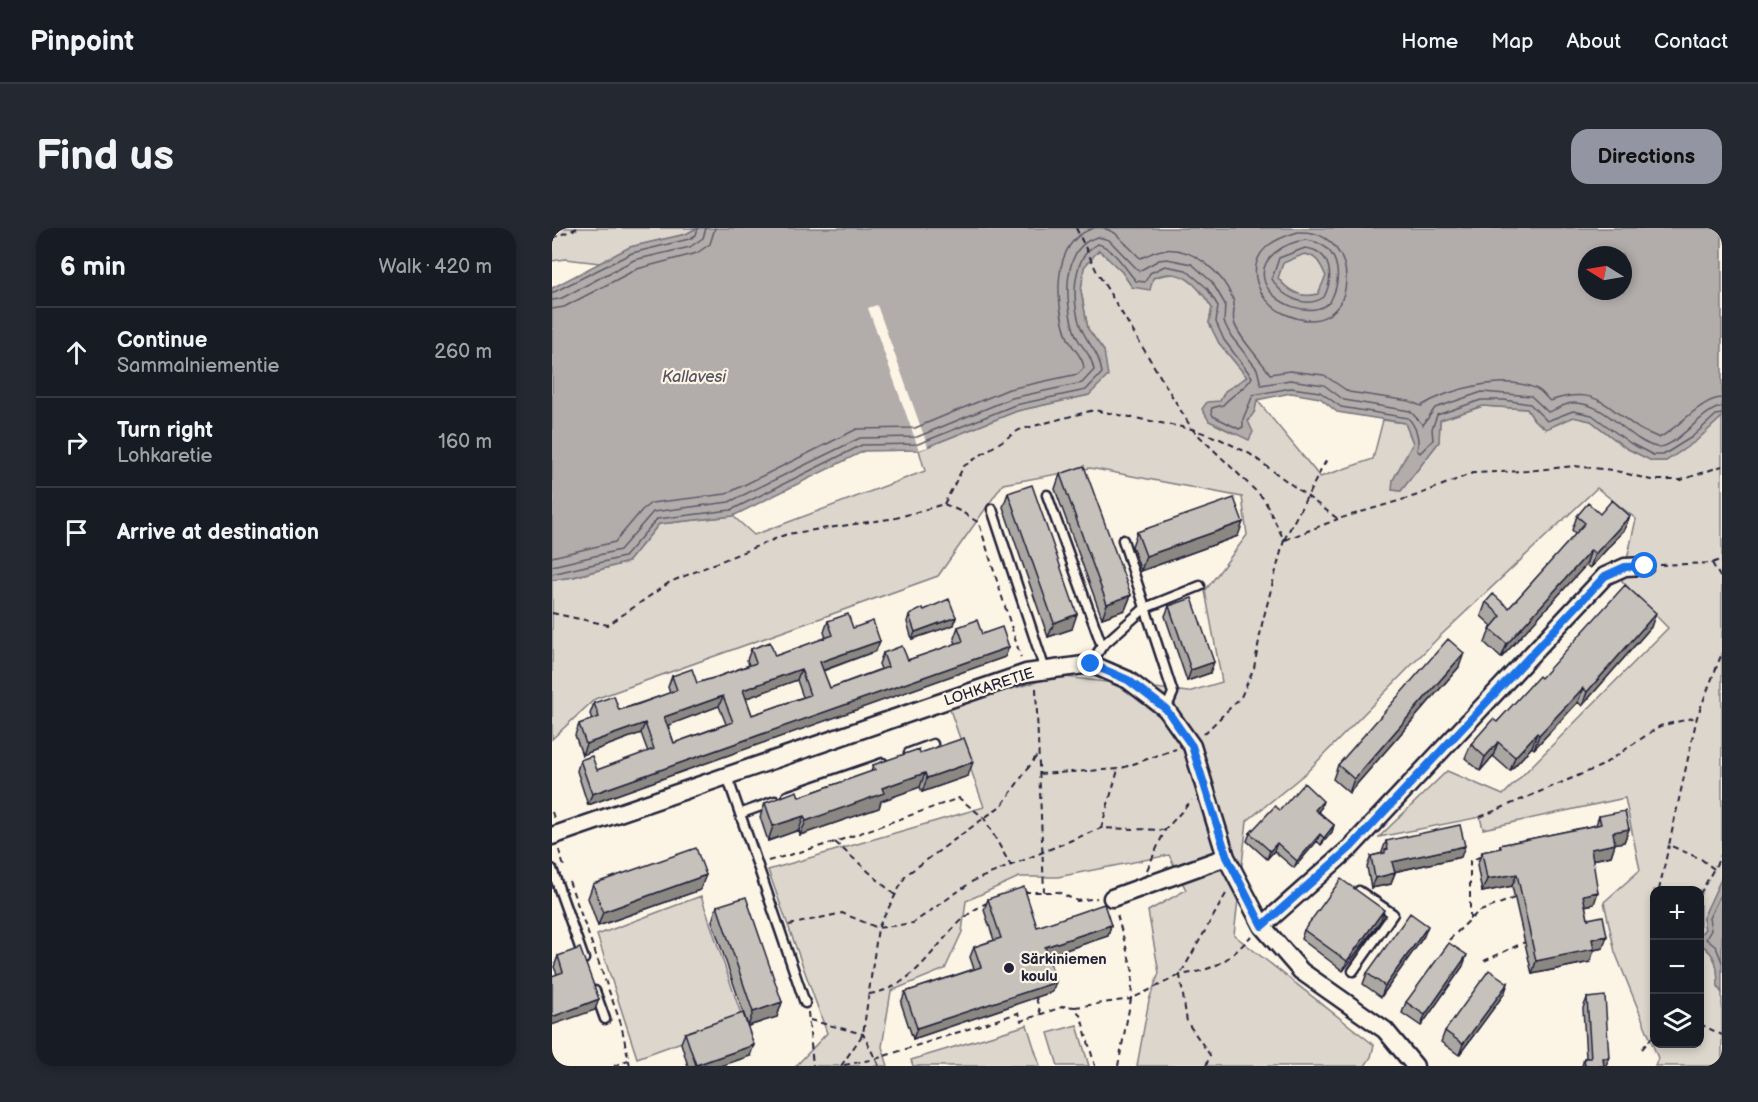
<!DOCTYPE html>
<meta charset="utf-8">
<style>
:root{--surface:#171b24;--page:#242831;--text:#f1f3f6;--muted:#9ea1a6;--line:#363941;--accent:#9495a2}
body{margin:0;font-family:"Balsamiq Sans",sans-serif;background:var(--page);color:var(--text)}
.controls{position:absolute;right:18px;bottom:18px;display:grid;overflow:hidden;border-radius:12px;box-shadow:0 3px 9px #0003}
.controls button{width:54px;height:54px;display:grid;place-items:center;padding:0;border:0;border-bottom:2px solid var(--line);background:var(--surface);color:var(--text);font:30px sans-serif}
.compass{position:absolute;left:1026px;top:18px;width:54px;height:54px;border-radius:50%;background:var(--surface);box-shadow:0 3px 9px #0003;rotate:281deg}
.stop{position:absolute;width:18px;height:18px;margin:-14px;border:4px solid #1a73e8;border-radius:50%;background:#fff}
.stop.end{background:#1a73e8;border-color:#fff;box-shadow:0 2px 6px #0008}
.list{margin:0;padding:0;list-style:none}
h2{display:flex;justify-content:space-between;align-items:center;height:78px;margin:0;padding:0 24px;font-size:26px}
h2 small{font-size:20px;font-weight:400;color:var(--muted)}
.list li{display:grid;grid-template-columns:39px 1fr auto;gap:18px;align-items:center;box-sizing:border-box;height:90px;padding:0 24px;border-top:2px solid var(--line)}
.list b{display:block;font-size:22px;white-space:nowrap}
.list p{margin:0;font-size:20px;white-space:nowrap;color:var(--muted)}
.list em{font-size:20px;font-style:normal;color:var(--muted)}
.icon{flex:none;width:33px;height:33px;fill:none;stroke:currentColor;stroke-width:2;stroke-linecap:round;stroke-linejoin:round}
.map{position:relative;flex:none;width:1170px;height:838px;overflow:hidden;border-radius:18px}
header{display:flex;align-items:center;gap:36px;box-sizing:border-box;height:84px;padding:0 30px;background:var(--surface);border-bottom:2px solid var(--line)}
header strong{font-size:28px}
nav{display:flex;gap:33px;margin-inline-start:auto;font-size:21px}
.intro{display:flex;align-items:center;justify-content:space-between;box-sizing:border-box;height:144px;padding:0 36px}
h1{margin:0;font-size:42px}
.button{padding:15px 27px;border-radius:18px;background:var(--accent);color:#111;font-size:21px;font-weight:700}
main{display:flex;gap:36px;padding:0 36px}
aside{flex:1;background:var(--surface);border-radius:18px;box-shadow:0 3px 9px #0003}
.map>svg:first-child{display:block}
.green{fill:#dcd6cc;stroke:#7f7c84;stroke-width:1.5}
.water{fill:#b2adab;stroke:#78757e;stroke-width:1.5;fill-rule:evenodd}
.pier{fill:#fcf5e5}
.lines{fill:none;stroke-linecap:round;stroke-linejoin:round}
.shore{stroke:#5c5a68;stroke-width:1.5}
.service-casing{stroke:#22223b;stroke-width:13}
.minor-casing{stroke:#22223b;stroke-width:21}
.path{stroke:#22223b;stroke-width:2;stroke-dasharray:6 4.5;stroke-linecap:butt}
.service{stroke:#fcf5e5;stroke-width:8}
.minor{stroke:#fcf5e5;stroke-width:16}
.wall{fill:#aaa6a1;stroke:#22223b;stroke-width:1.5;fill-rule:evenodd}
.shaded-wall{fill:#8b8783;stroke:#22223b;stroke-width:1.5}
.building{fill:#c6c1bb;stroke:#22223b;stroke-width:1.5;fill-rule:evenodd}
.route{stroke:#1a73e8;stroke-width:8}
.poi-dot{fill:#22223b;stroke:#fcf5e5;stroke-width:2}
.labels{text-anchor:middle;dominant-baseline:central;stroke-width:4.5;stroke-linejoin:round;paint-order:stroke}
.street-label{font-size:15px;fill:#22223b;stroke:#fcf5e5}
.poi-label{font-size:15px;font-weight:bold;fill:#22223b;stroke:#fcf5e5;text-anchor:start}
.water-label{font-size:16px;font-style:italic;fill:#545362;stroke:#fcf5e5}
</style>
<header>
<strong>Pinpoint</strong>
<nav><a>Home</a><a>Map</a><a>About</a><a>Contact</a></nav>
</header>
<div class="intro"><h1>Find us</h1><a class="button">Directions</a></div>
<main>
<aside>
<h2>6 min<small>Walk · 420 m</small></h2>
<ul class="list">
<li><svg class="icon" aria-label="ahead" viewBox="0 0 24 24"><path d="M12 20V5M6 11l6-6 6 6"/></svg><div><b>Continue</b><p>Sammalniementie</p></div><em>260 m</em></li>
<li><svg class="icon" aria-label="right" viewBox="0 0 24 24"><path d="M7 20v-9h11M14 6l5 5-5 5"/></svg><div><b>Turn right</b><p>Lohkaretie</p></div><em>160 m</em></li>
<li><svg class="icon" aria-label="arrive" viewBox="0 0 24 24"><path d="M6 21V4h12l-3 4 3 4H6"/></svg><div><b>Arrive at destination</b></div></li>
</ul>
</aside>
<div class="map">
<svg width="1170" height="838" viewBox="0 0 1170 838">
<rect width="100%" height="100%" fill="#fcf5e5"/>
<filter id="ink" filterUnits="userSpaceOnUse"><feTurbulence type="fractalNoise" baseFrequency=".0167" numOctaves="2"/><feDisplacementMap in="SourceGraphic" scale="12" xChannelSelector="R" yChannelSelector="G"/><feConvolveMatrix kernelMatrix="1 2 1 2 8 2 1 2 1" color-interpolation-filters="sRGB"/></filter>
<g filter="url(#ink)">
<path class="green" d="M0,0H145L134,6L78,19L48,35L13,31L0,33Z
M547,21L570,44L580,59C621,41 635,37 660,80L657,95L667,115L695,149L674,163L657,193L681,205C694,195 702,188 705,172L768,249L821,231L831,192L853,195L861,215L841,252V262L849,263L887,214L888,192L931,178L975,181L982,192L994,201L1022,189L1039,193L1074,220L1100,233H1114L1144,213L1170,189V649L1151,690L1153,701L1148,707V662H1102V816H1148V716C1165,726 1166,740 1166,759L1170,765V838H1103L1106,830L1063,724L1052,674L1088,642L1073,570L931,601L928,589L827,609L895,543L951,567L1116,400L1070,353L1084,291L1045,260L886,410L755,544L695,593L682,707L822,817L819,829L813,838H585L597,772L607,745L596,683L634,662L617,627L506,649H467L414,673L410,704L393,741L339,763L330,819L336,838H244L275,805L216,642L432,579L397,479L505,448L636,464L670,454L653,363L695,307L690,269L538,240L451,256L386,348L43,471L0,511V352L22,349L76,334L107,296L181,288L202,307L373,243L367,222L465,183L537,167L552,123L536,101L529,63L532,39Z
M752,26C765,27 769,37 774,48L766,66C749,71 736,63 726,50L731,35Z
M149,668L191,792L85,830L45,707Z
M475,797L488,838H361L359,832Z
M525,797L537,838H506L496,805Z"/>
<path class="water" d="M145,0H1170V189L1144,213L1114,233H1100L1074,220L1039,193L1021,189L994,201L982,192L975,181L931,178L888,192L887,214L849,263L840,262L841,252L861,215L853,195L785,184L768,170L739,165L705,172L703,183L696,193L701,204L697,212L657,193L650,181L655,174L668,173L673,163L695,149L667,115L657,95L660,80C646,57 629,37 601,50L598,62L580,59L570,44L547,22L532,39L529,63L536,101L552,123L556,148L537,167L465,183L367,222L312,223L181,288L107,296L76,334L21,349L0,352V60L78,19L134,6ZM752,26C765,27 769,37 774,48L766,66C749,71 736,63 726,50L731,35ZM1035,27H1071V63H1035Z
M1170,649V765L1166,759C1166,740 1165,726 1148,716V707L1153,701L1151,690Z"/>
<path class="pier" d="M325,77L376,219L367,222L316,80Z"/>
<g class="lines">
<path class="shore" d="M552,0L563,5L588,30C595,28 602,23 610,22C641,18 670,44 681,71C684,79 680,86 682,94C686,109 709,132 718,146L738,143L772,147L797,164L857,173L869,178C897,161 953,146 985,161C991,164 994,170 998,173C1044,158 1051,176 1086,200C1091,204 1100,206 1107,210C1126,200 1150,170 1170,170
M746,4C816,0 808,122 731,85C706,73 691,37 717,17C726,10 736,7 746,4Z
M754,12C787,16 792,48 778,74C760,91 722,77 713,55C704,30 734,14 754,12Z
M753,20C780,23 782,50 772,69C753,82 729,68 720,51L727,30Z
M0,65L80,25L137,11L144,7L146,0
M0,72L8,71L82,32L138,19L151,10L154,0
M0,81L12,79L85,41L145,25L158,16L163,0
M0,329L63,314L90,282L99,275L174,266L305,201L363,200L457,161L526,146L532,140C531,127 519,120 515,108C503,74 499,13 542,0
M0,338L68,322L101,284L177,274L308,210L365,209L460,170L530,155L542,142C538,122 529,121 523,105C513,77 508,18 546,9L557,12L587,43L607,32L615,31L640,36L660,54L673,76L672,94L679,108L705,141L709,157L738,152L772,157L792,172L858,183L871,197L883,180L930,164L979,168L996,184C1004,182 1013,175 1021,175C1056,174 1077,214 1105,219C1123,222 1151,180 1170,179
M0,346L72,329L105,291L179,282L310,217L366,216L463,177L534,162L550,145C546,122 540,122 531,104C519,80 518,28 546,16C562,20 574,42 584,53L593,54L598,45L613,38L634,42L655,60L666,78L664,94L672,112L700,149C697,158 679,167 671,177L660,180L659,183L661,188L687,201L691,199V191L701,167L739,160L768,164L789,179L856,190C864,198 868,211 865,222L868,225L881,212L880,201L885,187L929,172H952L978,176L995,193L1021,183L1040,187L1078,215L1101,227H1111L1140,209L1164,187L1170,186
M1170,663L1157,690L1159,702L1154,711L1164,719L1170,734"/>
<g class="service-casing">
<path id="service" d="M495,267L550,418L539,436
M440,281L493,442
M571,312L621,465L614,481
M550,418L593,380L648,358
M357,525L381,516
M175,548L253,775
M235,568L331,535
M190,585L223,573
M0,641L32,731
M801,743L841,686L807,663
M43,763L53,791"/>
</g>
<g class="minor-casing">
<path id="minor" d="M0,608L474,445L539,436L576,452L614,481L640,518L674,629L710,698L749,743L833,802L863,838
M560,670L674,629
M710,698L799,619L1053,348L1073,339L1093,338"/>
</g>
<path class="path" d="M524,0L545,44L640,201L712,271L732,312L710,396L702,440L689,469L652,506
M0,3L5,0
M0,10L26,0
M392,276L412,238L467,202L542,182L640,201L668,211L698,226L786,291L863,268L921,245L975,243L1022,238L1060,242L1099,252H1129L1170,238
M732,312L775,231
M733,312L786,291
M1160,335L1170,352
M1108,337L1160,335L1170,331
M0,385L56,397L118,354L235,306L344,290L392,276L410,284L427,295L469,430
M484,460L492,664
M487,546L567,541L624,521
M0,584L3,593
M928,589L1049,538L1108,498L1145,489
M549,600L566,542
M283,614L343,667
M7,622L12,639
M216,633L283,614L407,570L432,590L459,638
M1162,641L1149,631L1117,617L1145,489L1170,425
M595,642L613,602L640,572
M17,653L69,796L78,838
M1107,662L1117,617
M472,664H506L525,673L545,670
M1148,666L1170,626
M1102,687V691
M918,691V633L930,628
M237,697L290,685L326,700L361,695L421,653L549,600L613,602
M897,712L926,684L965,669
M932,733L973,714
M317,766C374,758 388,696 435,675
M484,770L489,787
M523,779L579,771L581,744L564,683
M256,784L261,838
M258,792L311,806L327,838
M1148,796L1170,807
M1090,821L1102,807
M292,837L323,831L466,785L469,793L513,778L523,779L529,789L543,838
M62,838L76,832
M289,838L311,806L326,700L354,647L450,577L486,526
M566,838L579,771L628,747L675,664
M654,838L658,827L635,794L628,747C662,742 676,734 699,708"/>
<use href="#service" class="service"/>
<use href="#minor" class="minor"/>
</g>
<path class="wall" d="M508,246L579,367L573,382L550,390L503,261Z
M456,265L520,401L496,409L451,279Z
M1048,286L1072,302L1038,340L1034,337L949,430L933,415L938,401L940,398L929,388L934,374L957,380L1024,306L1020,302L1025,288Z
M585,304L686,308L589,343L580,318Z
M617,378L658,445L635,453L613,388Z
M372,382L404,389L402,397L360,411L355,394L357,387Z
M276,393L301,400L324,423L271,443L278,460L329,441L327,436L331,425L356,432L404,416L402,410L406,399L430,406L453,429L36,577L25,543L28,532L45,542L96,524L89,505L30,527L23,507L27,496L40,491L38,486L42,475L67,482L118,465L116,459L120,448L145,455L165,449L197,437L195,432L199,421L223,428L274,410L272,404ZM245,452L251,469L200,487L194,470ZM167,478L174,496L122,515L116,497Z
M1099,399L1030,478L1026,474L982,521L980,519L958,543L941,528L928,543L913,530L919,516L945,494L989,450Z
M907,439L797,565L781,551L786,537Z
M368,525L416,548L370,564L368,559L329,573L327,580L248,607L247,602L216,613L208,589L213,575L247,569L319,544L321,537Z
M769,580L766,583L782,597L780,604L769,617L765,613L742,640L722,623L715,631L695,613L698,605L728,582Z
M1047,588L1077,601L1072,614L1063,615L1059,628L1041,632L1042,676L1033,678L1036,691L1051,720L1042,722L1038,734L980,746L960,658L930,664L925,637L930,624L947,621L948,617L1044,597Z
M834,613L909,629L842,644L839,656L819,660L815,639L819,628L831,625L830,624Z
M41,656L148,662L46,698L36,670Z
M436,671L485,699L559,697L556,708L496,728L500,764L361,811L349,775L353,764L422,741L418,729L422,719L442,712L432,682Z
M165,678L230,774L225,789L196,798L160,693Z
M829,692L791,743L749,711L752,702Z
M872,708L829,769L811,756L815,745Z
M6,728L43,782L5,746L2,739Z
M911,738L869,798L850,785L854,774Z
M956,755L952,766L907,827L889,814L893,803Z
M1035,770L1054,838H1030L1032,830H1034L1031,780Z
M133,805L198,828L168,838H136L129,815Z"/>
<path class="shaded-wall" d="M1078,288L1072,302L1038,340L1043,326Z
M691,294L686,308L589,343L594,328Z
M1039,322L1034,337L949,430L955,416Z
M579,367L573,382L550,390L555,376Z
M1104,385L1099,399L1030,478L1035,464Z
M525,386L520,401L496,409L502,395Z
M404,389L402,397L360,411L363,404Z
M328,413L324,423L264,445L268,434Z
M457,419L453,429L36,577L40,566Z
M912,425L907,439L797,565L802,551Z
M662,434L658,445L635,453L639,442Z
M249,441L245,452L187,473L191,462Z
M1031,460L1026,474L982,521L987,507Z
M171,468L167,478L109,500L112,489Z
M93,495L89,505L30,527L34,516Z
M985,505L980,519L958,543L963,529Z
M946,514L941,528L928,543L933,529Z
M421,534L416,548L370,564L375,550Z
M373,545L368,559L329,573L327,580L248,607L254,593L330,560Z
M771,573L769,580L761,589L763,582Z
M252,588L247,602L216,613L221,598Z
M782,597L780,604L769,617L772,610Z
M1077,601L1072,614L1056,617L1061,604Z
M768,606L765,613L742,640L745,633Z
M725,615L722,623L715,631L718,623Z
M1063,616L1059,628L1034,633L1039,621Z
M913,618L909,629L836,645L840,634Z
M843,645L839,656L819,660L823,650Z
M965,646L960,658L930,664L935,651Z
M154,647L148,662L46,698L51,684Z
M1046,664L1042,676L1026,679L1031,667Z
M832,682L829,692L791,743L795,733Z
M559,697L556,708L489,730L493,719Z
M876,698L872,708L829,769L833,758Z
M1055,708L1051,720L1042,722L1038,734L980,746L984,733L1040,711Z
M915,727L911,738L869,798L873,787Z
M504,754L500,764L361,811L365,800Z
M956,755L952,766L907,827L911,816Z
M47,771L43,782L0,797V789Z
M230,774L225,789L196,798L201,784Z
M202,817L198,828L168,838H143L144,837Z
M1051,830H1057L1054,838H1048Z"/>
<path class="building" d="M532,238L579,367L555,376L508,246Z
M480,257L525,386L502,395L456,265Z
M682,270L691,294L594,328L585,304Z
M1060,272L1078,288L1043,326L1039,322L955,416L938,401L949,388L934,374L941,366L957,380L1033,295L1025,288L1036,275L1048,286Z
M1073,357L1104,385L1035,464L1031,460L987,507L985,505L963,529L946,514L933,529L919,516L941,491L945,494L987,448L989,450Z
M640,370L662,434L639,442L617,378Z
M397,371L404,389L363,404L357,387L371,380L372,382Z
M296,386L301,400L321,393L328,413L268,434L278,460L336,439L331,425L350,418L356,432L411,413L406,399L425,392L430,406L450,399L457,419L40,566L28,532L40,528L45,542L102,521L93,495L34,516L27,496L47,489L42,475L62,468L67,482L87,476L125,462L120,448L140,441L145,455L165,449L204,435L199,421L218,414L223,428L281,407L276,393ZM249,441L258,467L200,487L191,462ZM171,468L181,494L122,515L112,489Z
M896,411L912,425L802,551L786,537Z
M412,510L421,534L375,550L373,545L330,560L332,565L254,593L252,588L221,598L213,575L245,563L247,569L323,542L321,537L367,521L368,525Z
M752,555L771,573L763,582L782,597L772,610L768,606L745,633L725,615L718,623L698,605L723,578L728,582Z
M1073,583L1077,601L1061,604L1063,616L1039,621L1046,664L1031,667L1036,691L1051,688L1055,708L1040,711L1042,721L984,733L965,646L935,651L930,624L949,620L948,617L1045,597L1049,596L1047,588Z
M908,597L913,618L840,634L843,645L823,650L819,628L833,625V622L836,621L834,613Z
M144,620L154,647L51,684L41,656Z
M789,651L832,682L795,733L752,702Z
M472,659L485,699L552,676L559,697L493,719L504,754L365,800L353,764L429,739L422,719L449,710L436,671Z
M194,669L230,774L201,784L165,678Z
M858,685L876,698L833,758L815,745Z
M897,715L915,727L873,787L854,774Z
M28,720L47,771L0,789V748L11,744L6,728Z
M937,742L956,755L911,816L893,803Z
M1053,768L1057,830H1051L1052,838H1033L1032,830H1039L1035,770Z
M191,785L202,817L144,837L133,805Z"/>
</g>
<g class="lines" filter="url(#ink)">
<path class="route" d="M539,436L576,452L614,481L640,518L675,629L710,698L799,619L1053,348L1073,339L1093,338"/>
</g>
<circle class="poi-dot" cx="457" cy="740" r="6"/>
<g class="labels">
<g class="street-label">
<text transform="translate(437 459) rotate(-18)">LOHKARETIE</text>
</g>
<g class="poi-label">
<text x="469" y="731">Särkiniemen<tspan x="469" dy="17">koulu</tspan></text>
</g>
<g class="water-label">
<text x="142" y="149">Kallavesi</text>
</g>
</g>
</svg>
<div class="controls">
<button>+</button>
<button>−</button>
<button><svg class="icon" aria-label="layers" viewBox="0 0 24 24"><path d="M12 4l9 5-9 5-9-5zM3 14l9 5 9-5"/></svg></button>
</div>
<svg class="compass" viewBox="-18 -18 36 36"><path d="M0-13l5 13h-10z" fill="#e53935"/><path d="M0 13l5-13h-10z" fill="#9ea1a6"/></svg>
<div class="stop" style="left:1093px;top:338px"></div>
<div class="stop end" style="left:539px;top:436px"></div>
</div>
</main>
